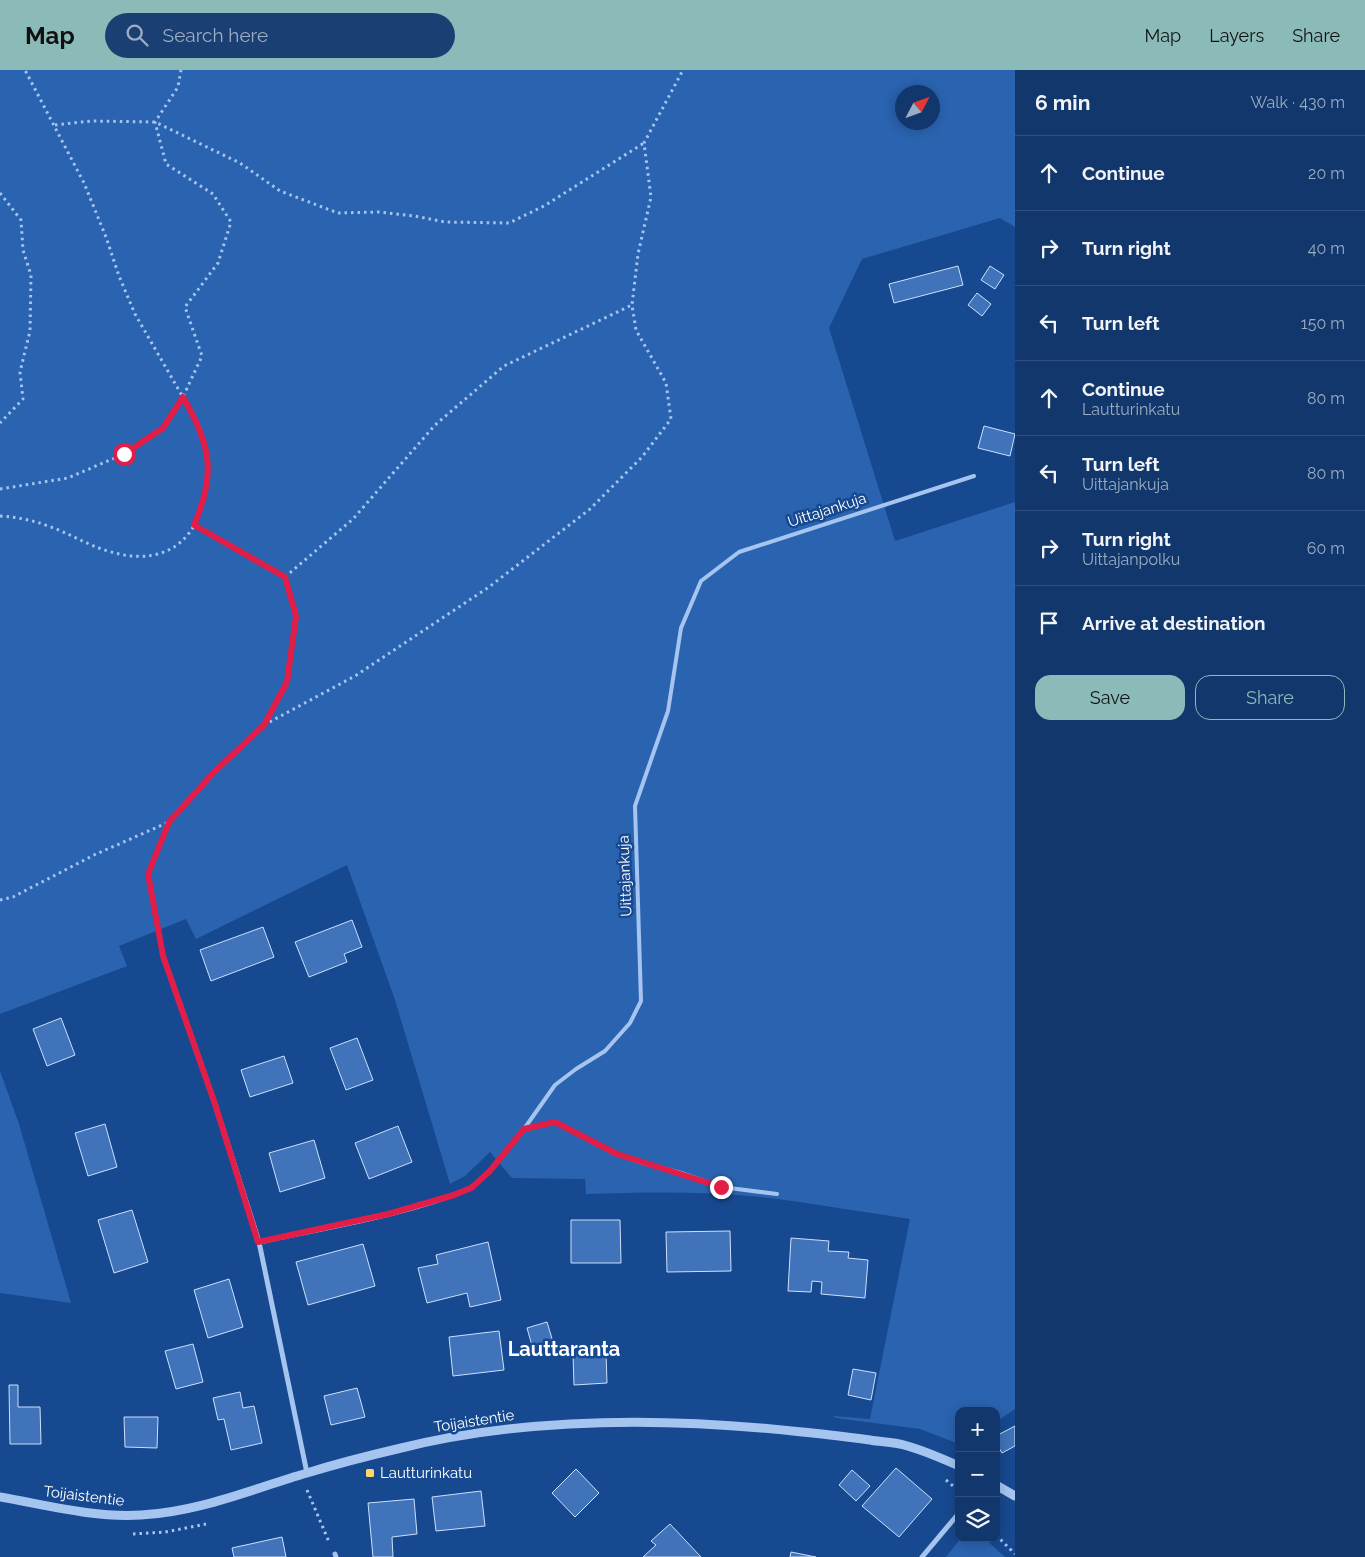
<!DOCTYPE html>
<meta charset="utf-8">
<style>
:root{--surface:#11376c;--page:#1a3f72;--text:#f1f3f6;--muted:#9cacc2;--line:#30517f;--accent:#8bbbb9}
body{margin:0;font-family:Raleway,sans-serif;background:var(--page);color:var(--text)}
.controls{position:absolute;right:15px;bottom:15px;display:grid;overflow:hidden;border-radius:10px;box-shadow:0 2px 12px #0003}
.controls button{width:45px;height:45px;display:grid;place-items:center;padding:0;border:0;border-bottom:1px solid var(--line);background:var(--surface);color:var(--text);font:25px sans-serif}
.compass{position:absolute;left:895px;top:15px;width:45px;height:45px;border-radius:50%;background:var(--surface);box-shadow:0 2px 12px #0003;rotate:49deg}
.stop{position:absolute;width:15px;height:15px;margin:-11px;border:4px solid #e11d48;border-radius:50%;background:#fff}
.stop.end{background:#e11d48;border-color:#fff;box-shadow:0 1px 5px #0008}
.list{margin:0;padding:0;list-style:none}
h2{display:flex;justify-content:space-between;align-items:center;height:65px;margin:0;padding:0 20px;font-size:21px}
h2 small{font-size:16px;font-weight:400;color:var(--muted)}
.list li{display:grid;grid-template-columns:32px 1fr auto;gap:15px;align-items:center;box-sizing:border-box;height:75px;padding:0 20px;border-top:1px solid var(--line)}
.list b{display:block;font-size:19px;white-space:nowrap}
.list p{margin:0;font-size:16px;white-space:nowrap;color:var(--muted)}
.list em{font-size:16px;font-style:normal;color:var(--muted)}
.actions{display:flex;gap:10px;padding:15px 20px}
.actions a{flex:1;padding:11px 0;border:1px solid var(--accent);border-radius:15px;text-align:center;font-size:18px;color:var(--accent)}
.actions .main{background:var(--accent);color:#111}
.icon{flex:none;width:28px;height:28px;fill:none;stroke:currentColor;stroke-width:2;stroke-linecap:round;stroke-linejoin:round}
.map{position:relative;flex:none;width:1015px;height:1487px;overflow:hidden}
header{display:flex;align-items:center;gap:30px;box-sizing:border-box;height:70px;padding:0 25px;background:var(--accent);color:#111}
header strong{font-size:24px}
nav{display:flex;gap:28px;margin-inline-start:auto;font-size:18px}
.search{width:350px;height:45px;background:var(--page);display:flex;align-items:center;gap:12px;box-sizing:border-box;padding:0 18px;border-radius:28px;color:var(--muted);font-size:19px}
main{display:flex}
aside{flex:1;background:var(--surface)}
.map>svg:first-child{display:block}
.green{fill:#2a63af;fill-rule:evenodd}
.building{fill:#4073b9;stroke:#cce0fb}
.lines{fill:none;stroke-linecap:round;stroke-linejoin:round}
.path{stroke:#a5c5f0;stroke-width:3;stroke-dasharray:2.5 4;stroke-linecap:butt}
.service{stroke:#a5c5f0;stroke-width:4}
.minor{stroke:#a5c5f0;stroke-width:5}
.tertiary{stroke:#a5c5f0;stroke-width:9}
.route{stroke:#e11d48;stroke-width:6}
.poi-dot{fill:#ffd664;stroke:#174990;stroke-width:2}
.labels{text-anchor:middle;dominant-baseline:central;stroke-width:5;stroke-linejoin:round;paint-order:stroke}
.street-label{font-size:15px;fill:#fff;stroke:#174990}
.poi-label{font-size:15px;fill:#fff;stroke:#174990;text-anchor:start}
.district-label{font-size:20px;font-weight:bold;fill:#fff;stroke:#174990}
</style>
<header>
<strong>Map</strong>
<div class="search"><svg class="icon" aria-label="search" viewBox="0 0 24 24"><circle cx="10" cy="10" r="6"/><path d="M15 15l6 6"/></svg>Search here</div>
<nav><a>Map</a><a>Layers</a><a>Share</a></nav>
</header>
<main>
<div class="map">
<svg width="1015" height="1487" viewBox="0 0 1015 1487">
<rect width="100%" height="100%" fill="#174990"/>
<path class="green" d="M0,0H1015V157L1000,148L862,189L829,258L895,471L1015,432V1339L996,1352V1341H959V1374L920,1359L836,1348L833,1346L870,1349L910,1149C863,1142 816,1134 770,1128C709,1121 647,1122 586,1124L585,1109L512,1108L490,1082L465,1106L450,1114L395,930L347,795L196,869L186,849L119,876L127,896L0,944ZM902,22H932V52H902Z
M0,1001L19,1054L71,1233L0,1223Z
M961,1468H984L1005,1487H946Z"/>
<path class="building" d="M958,196L963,215L894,233L889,214Z
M990,196L1004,205L995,219L981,210Z
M977,223L991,234L982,246L968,235Z
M984,356L1015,364L1010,386L978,378Z
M352,850L362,877L344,884L347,892L309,907L295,872Z
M263,857L274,887L211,911L200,880Z
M61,948L75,985L47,996L33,959Z
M357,968L373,1010L346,1020L330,978Z
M284,986L293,1013L250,1027L241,1000Z
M105,1054L117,1097L88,1106L75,1063Z
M398,1056L412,1092L369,1109L355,1073Z
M314,1070L325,1108L280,1122L269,1083Z
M132,1140L148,1192L114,1203L98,1150Z
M571,1150H620L621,1193H571Z
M730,1161L731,1201L667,1202L666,1162Z
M791,1168L829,1171L828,1181L849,1182L848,1188L868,1190L865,1228L821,1224L822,1212L812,1211L811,1222L788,1221Z
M488,1172L501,1230L470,1237L467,1223L427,1233L418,1198L438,1194L436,1185Z
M363,1174L375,1216L308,1235L296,1192Z
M229,1209L243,1257L208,1268L194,1220Z
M547,1252L553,1272L533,1279L527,1258Z
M499,1261L504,1300L453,1306L449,1267Z
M193,1274L203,1312L176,1319L165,1281Z
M606,1283L607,1313L574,1315L573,1285Z
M853,1299L876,1303L871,1330L848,1325Z
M9,1315H18V1337H40L41,1374H10Z
M357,1318L365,1347L331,1355L324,1326Z
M240,1322L243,1338L254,1336L262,1373L231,1380L224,1349L218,1350L213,1328Z
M124,1347H158L157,1378L125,1377Z
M1015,1356V1376L1002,1383L996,1373V1366Z
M896,1398L932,1429L899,1467L862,1436Z
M576,1399L599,1423L575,1447L552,1423Z
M852,1400L870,1416L856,1431L839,1415Z
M481,1421L485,1456L436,1461L432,1427Z
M414,1429L417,1464L392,1467L393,1487H373L368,1433Z
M670,1454L701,1487H643L656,1475L651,1471Z
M282,1467L286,1487H234L232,1478Z
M791,1482L816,1487H790Z"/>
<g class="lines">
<path class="path" d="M55,55L91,51L155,52L240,93L280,121L338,143L379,142L414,146L445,152L509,153L544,136L644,73
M0,123L21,150L23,180L31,205L30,261L20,302L23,329L0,353
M0,419L68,408L124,384L163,358L183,327L202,286L185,237L218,193L231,152L213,124L166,94L155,52L178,17L181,0
M0,446C17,447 32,450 48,456C69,463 87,475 108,481C145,493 181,486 198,448C211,417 210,386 199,355L135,244L119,206L106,167L84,113L25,0
M285,507L353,449L435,355L504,296L632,235
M264,655L355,606L489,517L590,439L642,387L671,349L666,313L636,260L632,235L638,184L651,127L644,73L683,0
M0,830L13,827L94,785L169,752
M160,873L149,804L169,752L214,703L264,655L287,612L296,546L285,507L195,455
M946,1410L959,1421
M307,1420L329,1472
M133,1464L165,1462L206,1454
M996,1465L1015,1484"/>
<path class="service" d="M524,1059L555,1052L617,1084L643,1093L681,1103L721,1117L777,1124
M471,1118L489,1102L524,1059L555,1015L576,999L605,981L630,953L641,931L635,736L668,641L681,558L701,511L739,482L974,406"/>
<path class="minor" d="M163,886L215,1034L259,1172L307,1403
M259,1172C327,1157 407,1145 471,1118
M335,1484L336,1487
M922,1487L959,1443"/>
<path class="tertiary" d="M996,1415L1015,1426
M0,1427C46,1435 94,1448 141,1445C199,1442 252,1419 307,1403C336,1394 367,1386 397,1379C528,1346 668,1347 802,1362C824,1364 847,1367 870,1370C881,1372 893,1372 904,1375C923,1380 941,1388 959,1396"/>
</g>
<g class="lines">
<path class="route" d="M124,384L163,358L183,327C210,375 217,402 194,455L285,507L296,546L287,612L264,655L214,702L169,752L148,804L163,886L215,1034L258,1172L388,1144L454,1125L471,1118L489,1102L524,1059L555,1052L617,1084L721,1117"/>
</g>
<rect class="poi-dot" x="365" y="1398" width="10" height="10" rx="2.5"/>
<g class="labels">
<g class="street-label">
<text transform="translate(827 440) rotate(-18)">Uittajankuja</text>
<text transform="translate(625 806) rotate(-92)">Uittajankuja</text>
<text transform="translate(474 1351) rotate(-9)">Toijaistentie</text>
<text transform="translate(84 1426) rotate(7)">Toijaistentie</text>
</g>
<g class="poi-label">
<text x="380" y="1403">Lautturinkatu</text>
</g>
<g class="district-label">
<text x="564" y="1279">Lauttaranta</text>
</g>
</g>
</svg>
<div class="controls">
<button>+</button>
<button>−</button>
<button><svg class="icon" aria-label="layers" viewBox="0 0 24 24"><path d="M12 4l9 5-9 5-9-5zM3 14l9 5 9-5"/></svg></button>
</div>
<svg class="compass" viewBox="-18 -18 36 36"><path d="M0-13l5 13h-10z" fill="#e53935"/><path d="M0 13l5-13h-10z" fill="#9cacc2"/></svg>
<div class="stop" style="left:124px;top:384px"></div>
<div class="stop end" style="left:721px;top:1117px"></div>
</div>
<aside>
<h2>6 min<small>Walk · 430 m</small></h2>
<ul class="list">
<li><svg class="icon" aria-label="ahead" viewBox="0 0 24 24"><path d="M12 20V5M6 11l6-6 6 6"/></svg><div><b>Continue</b></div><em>20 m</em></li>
<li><svg class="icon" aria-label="right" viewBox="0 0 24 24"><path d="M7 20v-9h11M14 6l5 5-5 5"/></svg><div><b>Turn right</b></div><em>40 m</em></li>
<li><svg class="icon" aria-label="left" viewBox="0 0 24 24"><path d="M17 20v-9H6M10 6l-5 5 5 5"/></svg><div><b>Turn left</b></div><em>150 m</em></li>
<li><svg class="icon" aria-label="ahead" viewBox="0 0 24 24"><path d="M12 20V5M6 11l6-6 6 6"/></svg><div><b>Continue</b><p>Lautturinkatu</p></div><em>80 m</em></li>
<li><svg class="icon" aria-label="left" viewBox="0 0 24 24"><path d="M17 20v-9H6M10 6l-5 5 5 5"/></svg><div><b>Turn left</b><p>Uittajankuja</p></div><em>80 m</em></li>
<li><svg class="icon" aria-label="right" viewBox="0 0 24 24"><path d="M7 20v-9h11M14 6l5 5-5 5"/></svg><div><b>Turn right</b><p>Uittajanpolku</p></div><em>60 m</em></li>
<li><svg class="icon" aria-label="arrive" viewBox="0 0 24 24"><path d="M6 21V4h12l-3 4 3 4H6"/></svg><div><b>Arrive at destination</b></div></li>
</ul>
<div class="actions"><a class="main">Save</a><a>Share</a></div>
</aside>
</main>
